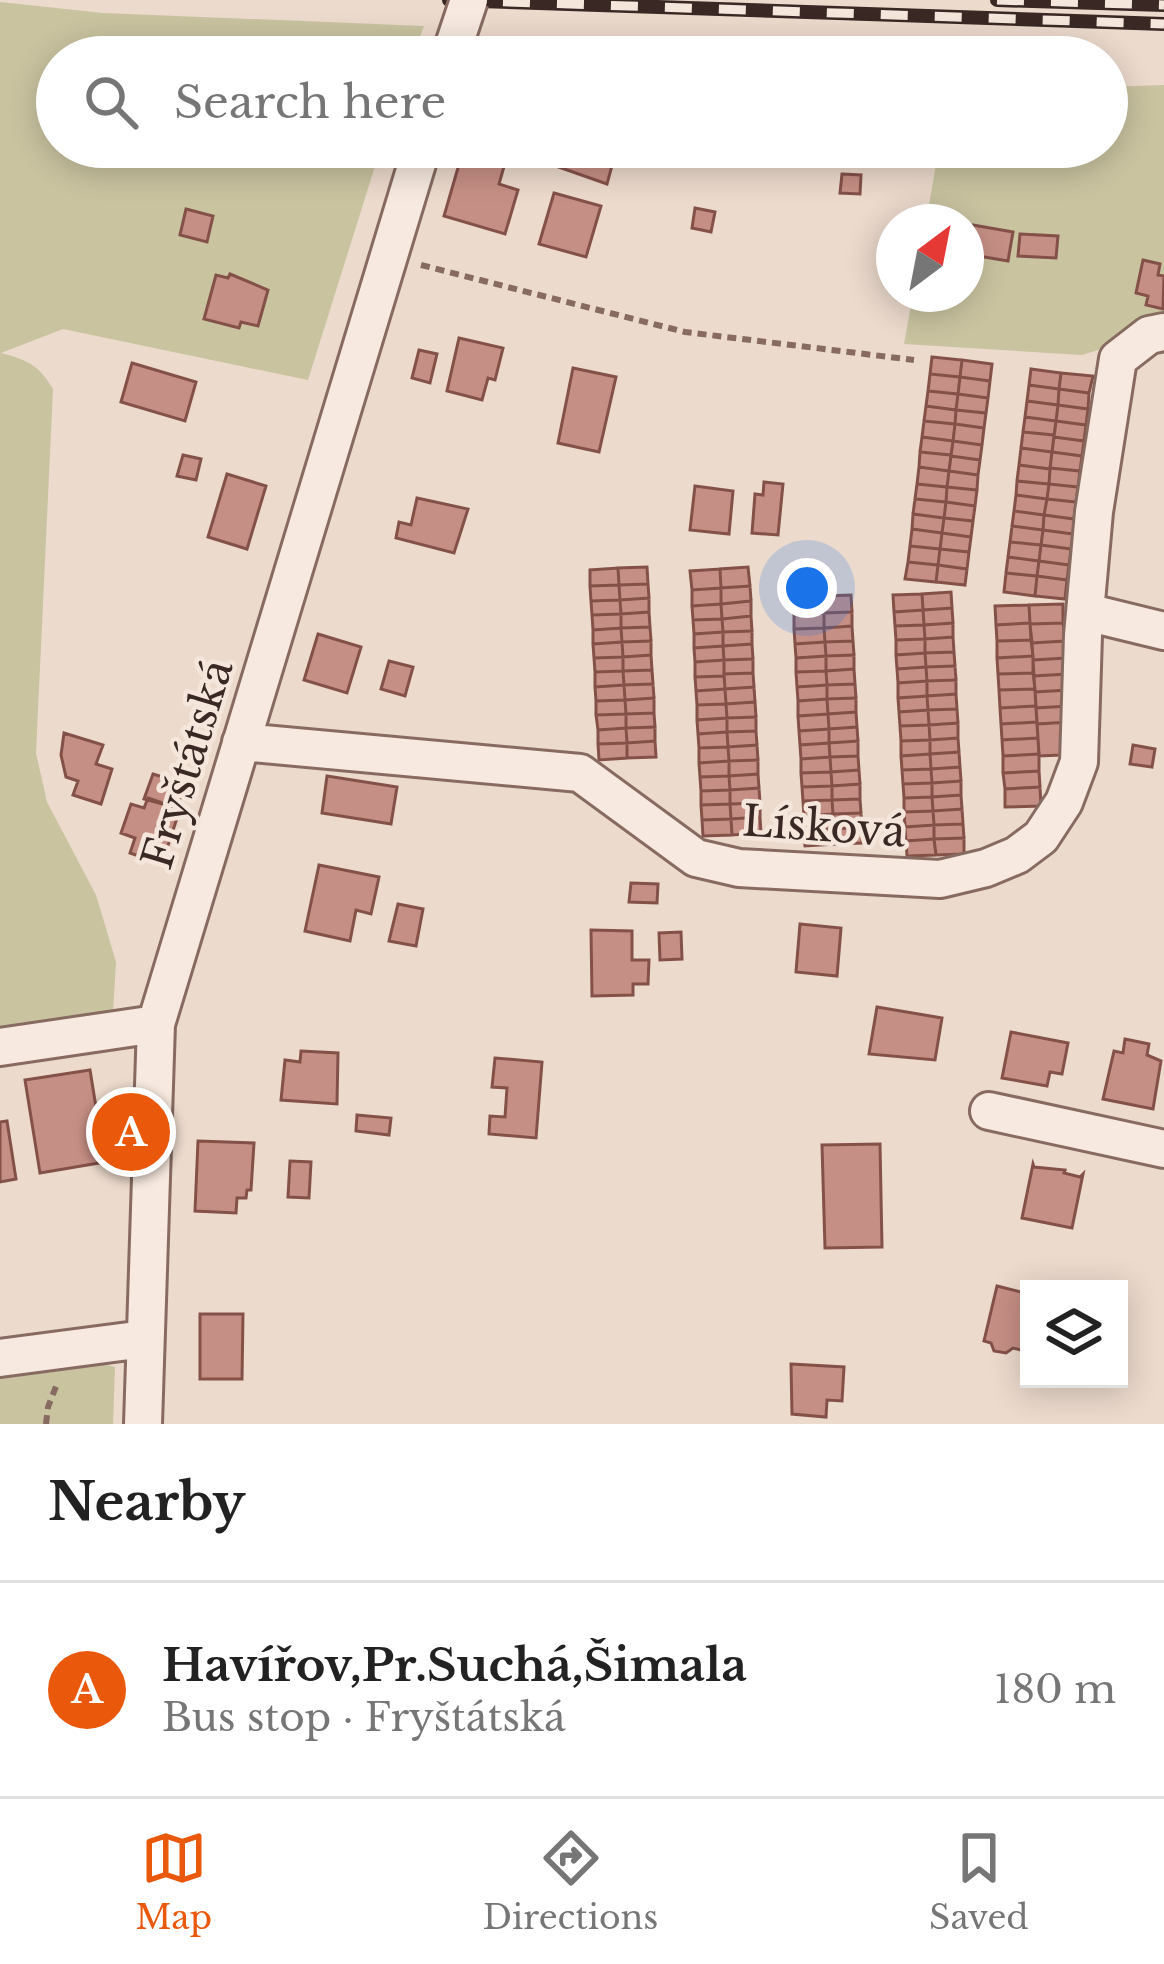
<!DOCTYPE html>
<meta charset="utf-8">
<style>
:root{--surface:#fff;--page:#f2f2f2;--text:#222;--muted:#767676;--line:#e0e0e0;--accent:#ea580c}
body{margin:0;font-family:"Libre Baskerville",serif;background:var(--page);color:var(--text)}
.controls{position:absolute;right:36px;bottom:36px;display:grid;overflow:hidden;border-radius:0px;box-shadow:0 6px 30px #0003}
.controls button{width:108px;height:108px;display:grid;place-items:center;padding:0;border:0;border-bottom:3px solid var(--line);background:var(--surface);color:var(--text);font:60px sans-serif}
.compass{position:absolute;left:876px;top:204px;width:108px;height:108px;border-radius:50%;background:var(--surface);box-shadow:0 6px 30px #0003;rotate:32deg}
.you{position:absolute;left:807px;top:588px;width:42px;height:42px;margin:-30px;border:9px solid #fff;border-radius:50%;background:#1a73e8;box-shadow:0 0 0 18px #1a73e833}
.badge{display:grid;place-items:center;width:78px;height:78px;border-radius:50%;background:var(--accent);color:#fff;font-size:39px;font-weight:700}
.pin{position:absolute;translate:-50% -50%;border:6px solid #fff;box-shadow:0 3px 12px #0006}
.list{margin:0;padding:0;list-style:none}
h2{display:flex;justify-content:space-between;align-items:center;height:156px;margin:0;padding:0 48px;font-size:51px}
h2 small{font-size:39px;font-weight:400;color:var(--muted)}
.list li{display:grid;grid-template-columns:78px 1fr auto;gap:36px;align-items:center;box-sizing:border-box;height:216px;padding:0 48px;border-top:3px solid var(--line)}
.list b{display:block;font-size:45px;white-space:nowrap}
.list p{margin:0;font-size:39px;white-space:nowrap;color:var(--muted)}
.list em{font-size:39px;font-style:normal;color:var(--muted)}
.icon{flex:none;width:66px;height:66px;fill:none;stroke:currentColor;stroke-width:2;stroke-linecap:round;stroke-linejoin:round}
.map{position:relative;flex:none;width:1164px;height:1424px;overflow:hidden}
.search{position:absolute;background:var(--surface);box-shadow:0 6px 30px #0003;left:36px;right:36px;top:36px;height:132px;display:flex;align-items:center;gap:30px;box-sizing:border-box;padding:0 42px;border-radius:66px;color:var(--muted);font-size:45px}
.sheet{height:372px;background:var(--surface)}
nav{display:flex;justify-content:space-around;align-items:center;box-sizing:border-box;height:168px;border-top:3px solid var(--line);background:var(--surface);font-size:33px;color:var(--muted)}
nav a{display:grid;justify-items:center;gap:6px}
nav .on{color:var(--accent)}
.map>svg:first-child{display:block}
.green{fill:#c9c3a0}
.building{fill:#c68f85;stroke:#845149;stroke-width:3}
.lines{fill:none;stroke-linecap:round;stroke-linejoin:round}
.minor-casing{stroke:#876b61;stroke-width:42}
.path{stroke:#876b61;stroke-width:6;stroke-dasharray:9 6;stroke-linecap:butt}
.minor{stroke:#f7e9df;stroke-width:36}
.rail-casing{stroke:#392823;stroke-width:14}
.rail{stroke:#f4e6db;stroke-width:9;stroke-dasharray:27;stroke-linecap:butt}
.minor-bridge-casing{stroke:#876b61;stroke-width:42;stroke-linecap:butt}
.minor-bridge{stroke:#f7e9df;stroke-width:36}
.labels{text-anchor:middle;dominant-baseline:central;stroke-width:9;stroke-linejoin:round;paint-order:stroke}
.street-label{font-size:42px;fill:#392823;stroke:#f4e6db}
</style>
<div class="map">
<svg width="1164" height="1424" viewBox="0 0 1164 1424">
<rect width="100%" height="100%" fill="#ecdacc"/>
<path class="green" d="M0,2L103,13L424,26L412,57H57V147H381L308,380L63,329L1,353C27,360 38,364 53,389L36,753L47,802L96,895L116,962L113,1012L0,1029Z
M1164,85V313L1111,346L1082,355L904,344L913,294H966V222H926L939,147H1107V87Z
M60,1353L115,1367L113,1424H0V1363Z"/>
<path class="building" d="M1107,96L1122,98L1120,118L1107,116Z
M464,147L507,156L499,184L518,190L505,234L444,216Z
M554,147H617L607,184L550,164Z
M842,174L861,175L860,194L840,193Z
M554,193L601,206L586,257L539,244Z
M695,208L715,212L711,232L692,228Z
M186,209L213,216L207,242L180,235Z
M973,225L1013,232L1008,261L967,254Z
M1020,234L1058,236L1056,258L1018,256Z
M1143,260L1160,264L1158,275L1164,276L1163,309L1146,305L1148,296L1136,293Z
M230,274L268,290L258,326L241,322L239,328L204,319L216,275L228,278Z
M459,338L503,348L495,380L488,378L482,400L447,391Z
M419,350L437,354L430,383L412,378Z
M932,357L962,360L960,377L930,374Z
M962,360L992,364L990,381L960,377Z
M132,363L196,382L185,421L121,402Z
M573,368L616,377L599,452L558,443Z
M1031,369L1061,373L1059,389L1029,385Z
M1061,373L1093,376L1089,393L1059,389Z
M930,374L960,377L958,394L928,391Z
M960,377L990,381L988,398L958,394Z
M1029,385L1059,389L1058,405L1027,401Z
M1059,389L1089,393L1088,409L1058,405Z
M928,391L958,394L956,410L926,406Z
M958,394L988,398L986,413L956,410Z
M1027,401L1058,405L1056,421L1025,417Z
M1058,405L1088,409L1086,425L1056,421Z
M926,406L956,410L955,424L924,421Z
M956,410L986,413L984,428L955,424Z
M1025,417L1056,421L1054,435L1023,432Z
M924,421L955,424L953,441L922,437Z
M1056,421L1086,425L1084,441L1054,437Z
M955,424L984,428L982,445L953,441Z
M1023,432L1054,435L1052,452L1021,448Z
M922,437L953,441L951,455L920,452Z
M1054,437L1084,441L1082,456L1052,452Z
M953,441L982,445L980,460L951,456Z
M1021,448L1052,452L1050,469L1019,465Z
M920,452L951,455L949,471L919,467Z
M1052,452L1082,456L1080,471L1050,468Z
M183,455L201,459L196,480L177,476Z
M951,456L980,460L978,475L949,471Z
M1019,465L1050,469L1049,484L1017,481Z
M919,467L949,471L947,487L917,484Z
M1050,468L1080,471L1078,487L1049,484Z
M949,471L978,475L977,490L947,487Z
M227,474L266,486L247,549L208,537Z
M1017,481L1049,484L1047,499L1016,495Z
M764,482L783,484L778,535L752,533L755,494L763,495Z
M917,484L947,487L946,502L915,499Z
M1049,484L1078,487L1076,502L1047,499Z
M695,486L733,491L729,534L690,530Z
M947,487L977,490L975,506L946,502Z
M1016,495L1047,499L1044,515L1014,511Z
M417,498L468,509L454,553L396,538L399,522L411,525Z
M915,499L946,502L944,518L913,514Z
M1047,499L1076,502L1074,519L1044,515Z
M946,502L975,506L973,521L944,518Z
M1014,511L1044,515L1043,530L1012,526Z
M913,514L944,518L942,533L912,529Z
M1044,515L1074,519L1073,534L1043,530Z
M944,518L973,521L971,537L942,533Z
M1012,526L1043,530L1041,545L1010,542Z
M912,529L942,533L940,549L910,546Z
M1043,530L1073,534L1071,549L1041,545Z
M942,533L971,537L969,552L940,549Z
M1010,542L1041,545L1039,561L1008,557Z
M1041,545L1071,549L1069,565L1039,561Z
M910,546L940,549L938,565L908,562Z
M940,549L969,552L967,569L938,565Z
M1008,557L1039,561L1037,576L1006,573Z
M1039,561L1069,565L1067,580L1037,576Z
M908,562L938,565L936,582L905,579Z
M938,565L967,569L965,585L936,582Z
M647,567L648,584L619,585L618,568Z
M748,567L750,586L721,588L720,569Z
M618,568L619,585L590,586V570Z
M720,569L721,588L692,590L690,571Z
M1006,573L1037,576L1035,596L1004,592Z
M1037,576L1067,580L1065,599L1035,596Z
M822,582L823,599L793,601L792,584Z
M648,584L649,598L620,600L619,585Z
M619,585L620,600L591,601L590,586Z
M750,586L751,601L721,604V588Z
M721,588V604L692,606V590Z
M951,592L952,608L923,610L922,594Z
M922,594L923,610L894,612L893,595Z
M851,595L852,612L824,613L823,596Z
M649,598V612L621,614L620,600Z
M823,599L824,613L794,615L793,601Z
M620,600L621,614L592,615L591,601Z
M751,601V616L722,619L721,604Z
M721,604L722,619L693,620L692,606Z
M1063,604V623L1030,624L1029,605Z
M1029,605L1030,623L996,625L995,606Z
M952,608L953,623L924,625L923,610Z
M923,610L924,625L895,626L894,612Z
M649,612L650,627L621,628V614Z
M852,612V626L824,628V613Z
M824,613V628L794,629V615Z
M621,614V628L593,630L592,615Z
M751,616L752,631L723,632L722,619Z
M722,619L723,632L694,634L693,620Z
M953,623V637L925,639L924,625Z
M1030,623L1031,640L997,641L996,625Z
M1063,623L1065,641L1032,643L1030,624Z
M924,625L925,639L896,640L895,626Z
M852,626L853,641L825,642L824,628Z
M650,627L651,641L622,642L621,628Z
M621,628L622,642L593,644V630Z
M824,628L825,642L795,644L794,629Z
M752,631V644L723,646V632Z
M723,632V646L694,648V634Z
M318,634L361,647L347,693L304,680Z
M953,637L954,652L925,653V639Z
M925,639V653L896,655V640Z
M1031,640L1033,656L997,658V641Z
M651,641V655L623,657L622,642Z
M853,641L854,655L826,656L825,642Z
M1065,641L1066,658L1033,660L1032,643Z
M622,642L623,657L594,658L593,644Z
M825,642L826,656L796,658L795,644Z
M752,644L753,659L724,660L723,646Z
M723,646L724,660L695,662L694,648Z
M954,652L955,666L926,667L925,653Z
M925,653L926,667L897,669L896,655Z
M651,655L652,670L623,671V657Z
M854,655V669L826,671V656Z
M826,656V671L796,672V658Z
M1033,656V673L998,674L997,658Z
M623,657V671L595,672L594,658Z
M1066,658L1067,674L1034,676L1033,660Z
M753,659V673L724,674V660Z
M724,660V676L695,677V662Z
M389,661L413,667L405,696L381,689Z
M955,666L956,680L927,681L926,667Z
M926,667L927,681L898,683L897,669Z
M854,669L855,684L827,685L826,671Z
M652,670L653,684L624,685L623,671Z
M623,671L624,685L595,687V672Z
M826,671L827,685L797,687L796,672Z
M753,673L754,687L725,689L724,674Z
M1033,673L1035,689L999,690L998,674Z
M1067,674L1068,690L1035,692L1034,676Z
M724,676L725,689L696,691L695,677Z
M956,680V694L927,696V681Z
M927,681V696L898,698V683Z
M653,684L654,698L625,700L624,685Z
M855,684L856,698L827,699V685Z
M624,685L625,700L596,701L595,687Z
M827,685V699L798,701L797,687Z
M754,687L755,702L726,704L725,689Z
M725,689L726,704L697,705L696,691Z
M1035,689L1036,706L1000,708L999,690Z
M1068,690L1069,706L1036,708L1035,692Z
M956,694L957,709L928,710L927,696Z
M927,696L928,710L899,712L898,698Z
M654,698V713L626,714L625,700Z
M856,698V712L828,714L827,699Z
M827,699L828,714L798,716V701Z
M625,700L626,714L596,715V701Z
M755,702L756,717L727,718L726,704Z
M726,704L727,718L697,720V705Z
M1036,706L1037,722L1001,724L1000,708Z
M1069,706L1070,722L1037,724L1036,708Z
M957,709L958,723L929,725L928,710Z
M928,710L929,725L900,726L899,712Z
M856,712L857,727L829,729L828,714Z
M654,713L655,727L626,728V714Z
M626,714V728L598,730L596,715Z
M828,714L829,729L799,731L798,716Z
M756,717V731L727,732V718Z
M727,718V732L698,734L697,720Z
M1037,722L1038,738L1002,740L1001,724Z
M1070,722L1061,755L1039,756L1037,724Z
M958,723V738L930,740L929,725Z
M929,725L930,740L901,741L900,726Z
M655,727V741L627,743L626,728Z
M857,727L858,741L829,743V729Z
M626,728L627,743L598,744V730Z
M829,729V743L800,745L799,731Z
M756,731L757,745L728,747L727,732Z
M727,732L728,747L699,748L698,734Z
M64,733L103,745L96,764L112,769L101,804L73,795L78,781L66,777L61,755Z
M958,738L959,752L930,754V740Z
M1038,738L1039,754L1003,756L1002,740Z
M930,740V754L901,756V741Z
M655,741L656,757L627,758V743Z
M858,741V756L830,757L829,743Z
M627,743V758L599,760L598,744Z
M829,743L830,757L801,759L800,745Z
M757,745L758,760L729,761L728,747Z
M1133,745L1155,749L1152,767L1130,764Z
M728,747L729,761L699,763V748Z
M959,752L960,767L931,769L930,754Z
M930,754L931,769L902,770L901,756Z
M1039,754V771L1003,773V756Z
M858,756L859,770L831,772L830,757Z
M830,757L831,772L801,773V759Z
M758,760V774L729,776V761Z
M729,761V776L700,777L699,763Z
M960,767L961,781L932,783L931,769Z
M931,769L932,783L903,784L902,770Z
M859,770L860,784L832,786L831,772Z
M1039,771L1040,787L1005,789L1003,773Z
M831,772L832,786L802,787L801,773Z
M153,774L185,784L177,808L144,799Z
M758,774L759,788L730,790L729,776Z
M327,776L397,787L391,824L322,813Z
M729,776L730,790L701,791L700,777Z
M961,781V795L932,797V783Z
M932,783V797L904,798L903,784Z
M860,784V799L832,800V786Z
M832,786V800L803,801L802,787Z
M1040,787L1041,806L1005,807V789Z
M759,788L760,803L730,804V790Z
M730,790V804L701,805V791Z
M961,795L962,809L933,811L932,797Z
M932,797L933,811L904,812V798Z
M148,798L180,809L162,864L130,853L135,838L121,833L131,804L144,808Z
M860,799L861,813L833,814L832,800Z
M832,800L833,814L804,816L803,801Z
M760,803V817L731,819L730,804Z
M730,804L731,819L702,820L701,805Z
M962,809L963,824L934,825L933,811Z
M933,811L934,825L905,827L904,812Z
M861,813L862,827L834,829L833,814Z
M833,814L834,829L804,830V816Z
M760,817L761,833L732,835L731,819Z
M731,819L732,835L703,836L702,820Z
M963,824L964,838L934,839V825Z
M934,825V839L906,841L905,827Z
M862,827V843L835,844L834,829Z
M834,829L835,844L805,846L804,830Z
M964,838V854L936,855L934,839Z
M934,839L936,855L907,856L906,841Z
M319,865L379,877L371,914L356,910L350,941L305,931Z
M631,883L658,884L657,903L629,902Z
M398,904L423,909L416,946L389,941Z
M800,924L841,928L837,976L796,972Z
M591,930L632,931V960H649L648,984H633V995L592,996Z
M681,932L682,959L660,960L659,933Z
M877,1007L942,1018L935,1060L869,1054Z
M1011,1032L1068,1043L1062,1074L1050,1072L1047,1086L1002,1078Z
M1125,1039L1149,1044L1147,1055L1161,1061L1153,1109L1103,1099L1114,1051L1123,1053Z
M301,1051L338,1053L337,1104L281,1100L285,1060L300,1062Z
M495,1058L542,1062L536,1138L489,1134L490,1116L505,1117L507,1088L492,1087Z
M90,1070L96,1107L106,1106L108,1124L100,1125L105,1162L40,1173L25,1080Z
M357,1115L391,1118L389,1135L356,1131Z
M7,1121L16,1179L0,1182V1122Z
M198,1141L254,1143L251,1190H247L246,1198H237L236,1213L195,1211Z
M880,1144L882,1247L825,1248L822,1145Z
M290,1161L311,1162L309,1198L288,1197Z
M1033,1164L1034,1167L1065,1170L1064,1173L1080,1177L1083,1174L1072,1228L1022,1218Z
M997,1286L1029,1294V1352L1013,1348L1006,1353L994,1351L991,1343L984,1341Z
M200,1314H243L242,1379H200Z
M791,1364L844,1367L842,1401L827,1400L826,1417L792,1414Z"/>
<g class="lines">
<g class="minor-casing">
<path id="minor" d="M1086,612L1164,631
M241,742L580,773L696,858L739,868L940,879L986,868L1017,855L1041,837L1064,802L1079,762L1083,635L1094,512L1118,359L1149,335L1164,332
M0,1047L156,1024
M989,1111L1164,1149
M0,1358L144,1339
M143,1424L156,1024L422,147"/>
</g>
<path class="path" d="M421,265L685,332L914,360
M46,1424L48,1407L57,1384"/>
<use href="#minor" class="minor"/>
<g class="rail-casing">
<path id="rail" d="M449,0L1164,24
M997,0L1164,5"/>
</g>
<use href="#rail" class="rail"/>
<g class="minor-bridge-casing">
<path id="minor-bridge" d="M450,57L469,0"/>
</g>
<use href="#minor-bridge" class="minor-bridge"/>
</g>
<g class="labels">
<g class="street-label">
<text transform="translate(187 764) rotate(-73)">Fryštátská</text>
<text transform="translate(824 826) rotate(4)">Lísková</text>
</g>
</g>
</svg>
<div class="controls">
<button><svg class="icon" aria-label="layers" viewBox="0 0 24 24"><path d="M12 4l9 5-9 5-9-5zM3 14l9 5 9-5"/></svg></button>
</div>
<svg class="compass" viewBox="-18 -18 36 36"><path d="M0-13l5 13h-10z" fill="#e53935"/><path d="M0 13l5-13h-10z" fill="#767676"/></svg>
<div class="you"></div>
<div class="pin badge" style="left:131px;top:1132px">A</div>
<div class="search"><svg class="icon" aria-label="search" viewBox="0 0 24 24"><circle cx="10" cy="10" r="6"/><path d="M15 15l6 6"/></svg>Search here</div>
</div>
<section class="sheet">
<h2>Nearby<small></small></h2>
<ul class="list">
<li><span class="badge">A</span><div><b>Havířov,Pr.Suchá,Šimala</b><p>Bus stop · Fryštátská</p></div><em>180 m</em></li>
</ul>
</section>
<nav>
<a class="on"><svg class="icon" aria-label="map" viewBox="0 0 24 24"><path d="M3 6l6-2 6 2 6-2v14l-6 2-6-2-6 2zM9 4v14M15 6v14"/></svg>Map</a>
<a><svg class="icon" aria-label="directions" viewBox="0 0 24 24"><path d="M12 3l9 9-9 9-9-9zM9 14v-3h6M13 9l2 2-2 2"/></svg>Directions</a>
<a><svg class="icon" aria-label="saved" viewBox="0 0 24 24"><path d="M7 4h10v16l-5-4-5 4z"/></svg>Saved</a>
</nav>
